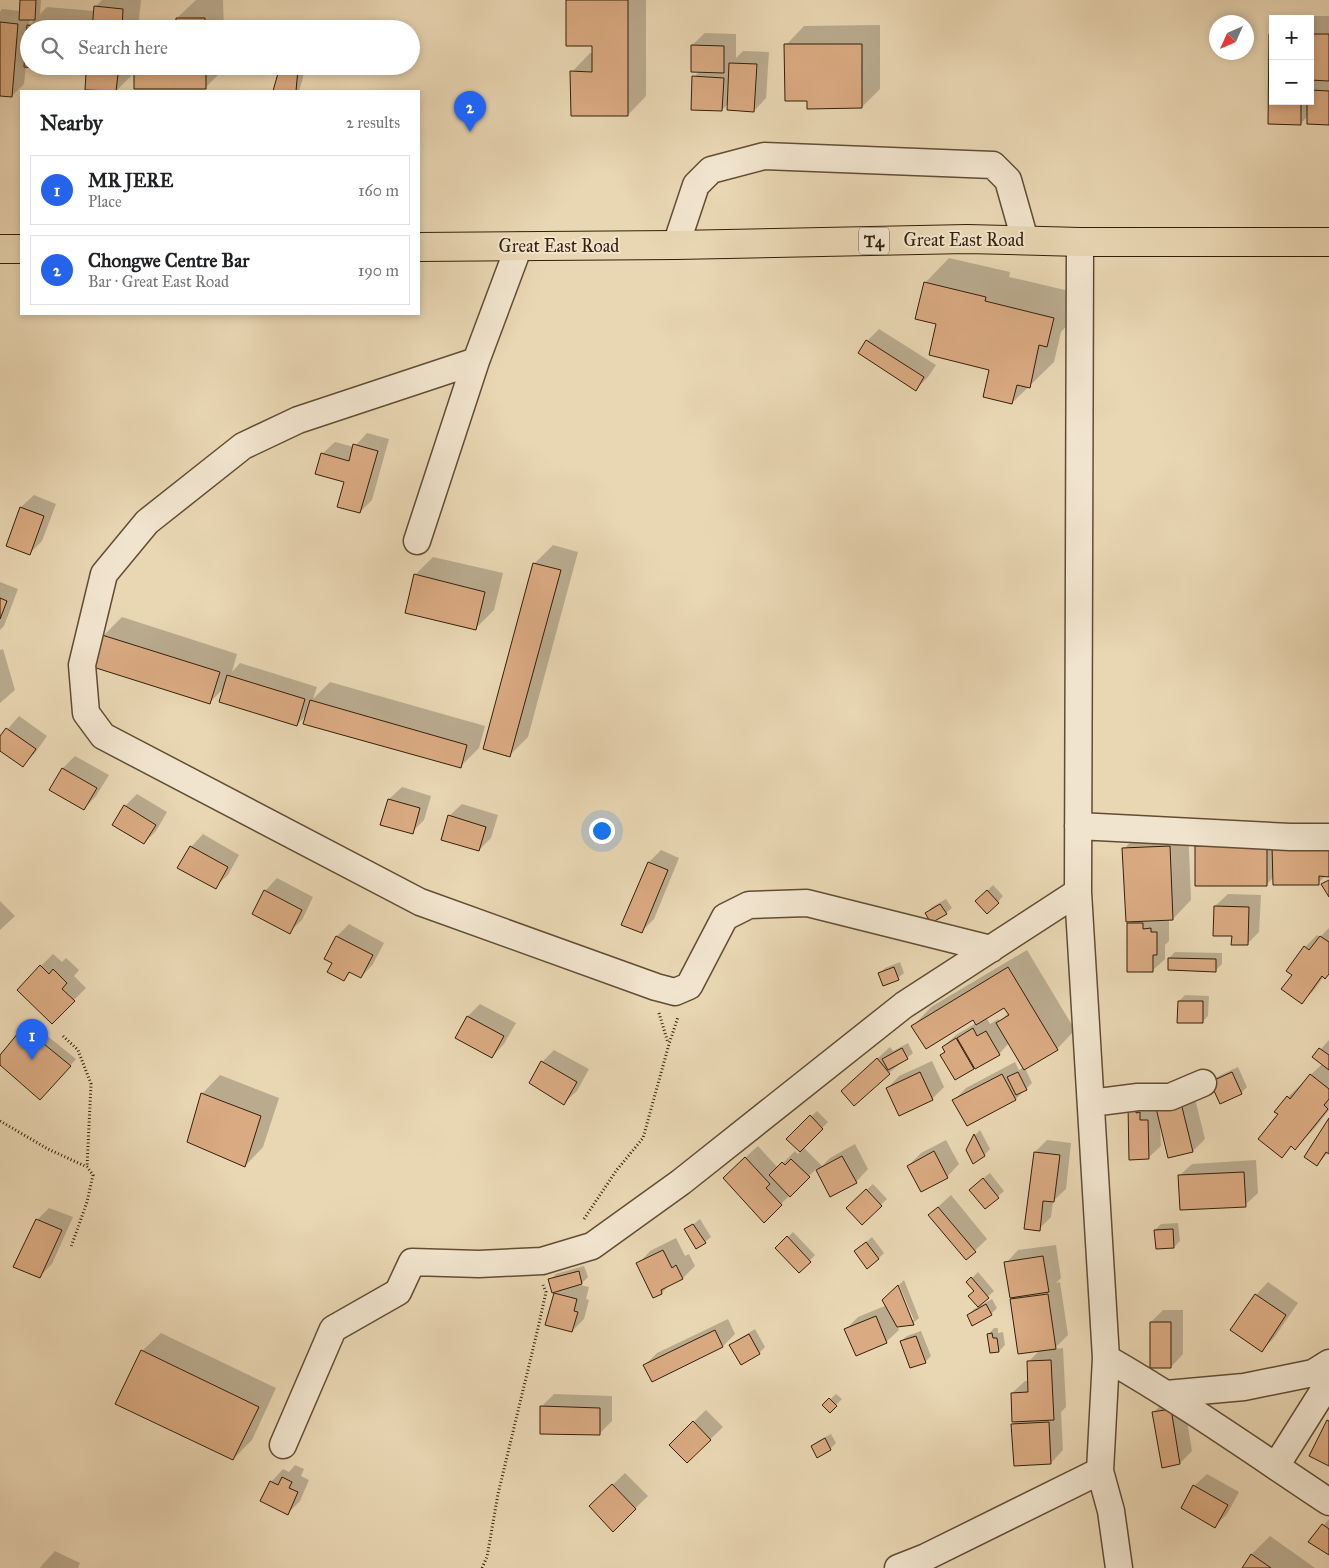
<!DOCTYPE html>
<meta charset="utf-8">
<style>
:root{--surface:#fff;--page:#f2f2f2;--text:#202124;--muted:#757577;--line:#e0e0e0;--accent:#2563eb}
body{margin:0;font-family:"IM FELL Great Primer",serif;background:var(--page);color:var(--text)}
.controls{position:absolute;right:15px;top:15px;display:grid;overflow:hidden;border-radius:0px;box-shadow:0 2px 8px #0003}
.controls button{width:45px;height:45px;display:grid;place-items:center;padding:0;border:0;border-bottom:1px solid var(--line);background:var(--surface);color:var(--text);font:25px sans-serif}
.compass{position:absolute;left:1209px;top:15px;width:45px;height:45px;border-radius:50%;background:var(--surface);box-shadow:0 2px 8px #0003;rotate:225deg}
.you{position:absolute;left:601px;top:830px;width:18px;height:18px;margin:-12px;border:4px solid #fff;border-radius:50%;background:#1a73e8;box-shadow:0 0 0 8px #1a73e833}
.badge{display:grid;place-items:center;width:32px;height:32px;border-radius:50%;background:var(--accent);color:#fff;font-size:16px;font-weight:700}
.pin{position:absolute;translate:-50% -41px;filter:drop-shadow(0 1px 2px #0008)}
.pin::after{content:'';position:absolute;top:26px;width:18px;height:15px;background:inherit;clip-path:polygon(0 0,100% 0,50% 100%)}
.list{margin:0;padding:0;list-style:none}
h2{display:flex;justify-content:space-between;align-items:center;height:65px;margin:0;padding:0 20px;font-size:21px}
h2 small{font-size:16px;font-weight:400;color:var(--muted)}
.list li{display:grid;grid-template-columns:32px 1fr auto;gap:15px;align-items:center;box-sizing:border-box;height:70px;margin:0 10px 10px;padding:0 10px;border:1px solid var(--line);border-radius:0px}
.list b{display:block;font-size:19px;white-space:nowrap}
.list p{margin:0;font-size:16px;white-space:nowrap;color:var(--muted)}
.list em{font-size:16px;font-style:normal;color:var(--muted)}
.icon{flex:none;width:28px;height:28px;fill:none;stroke:currentColor;stroke-width:2;stroke-linecap:round;stroke-linejoin:round}
.map{position:relative;flex:none;width:1329px;height:1568px;overflow:hidden}
.search{position:absolute;background:var(--surface);box-shadow:0 2px 8px #0003;left:20px;top:20px;width:400px;height:55px;display:flex;align-items:center;gap:12px;box-sizing:border-box;padding:0 18px;border-radius:28px;color:var(--muted);font-size:19px}
.panel{position:absolute;background:var(--surface);box-shadow:0 2px 8px #0003;left:20px;top:90px;width:400px;height:225px;border-radius:0px}
.map>svg:first-child{display:block}
.shadow{fill:#0003;fill-rule:evenodd}
.building{fill:#daaa82;stroke:#351f08}
.lines{fill:none;stroke-linecap:round;stroke-linejoin:round}
.minor-casing{stroke:#624d33;stroke-width:29}
.highway-casing{stroke:#351f08;stroke-width:30}
.path{stroke:#351f08;stroke-width:3;stroke-dasharray:1 2.5;stroke-linecap:butt}
.minor{stroke:#f1e4ce;stroke-width:26}
.highway{stroke:#e9d6b3;stroke-width:28}
.labels{text-anchor:middle;dominant-baseline:central;stroke-width:4;stroke-linejoin:round;paint-order:stroke}
.shield{fill:#f1e4ce;stroke:#6d5a43;stroke-width:1}
.shield-label{font-size:16px;font-weight:bold;fill:#351f08}
.street-label{font-size:18px;fill:#351f08;stroke:#f1e4ce}
</style>
<div class="map">
<svg width="1329" height="1568" viewBox="0 0 1329 1568">
<rect width="100%" height="100%" fill="#e9d6b3"/>
<filter id="stains"><feTurbulence type="fractalNoise" baseFrequency=".004" numOctaves="4"/><feColorMatrix values="0 0 0 0 .2 0 0 0 0 .09 0 0 0 0 .02 0 0 0 .5 -.17"/></filter>
<radialGradient id="worn" r=".72"><stop offset=".6" stop-color="#630" stop-opacity="0"/><stop offset="1" stop-color="#630" stop-opacity=".3"/></radialGradient>
<path class="shadow" d="M21,0H41L40,14L47,7L95,11V7L102,0H141L138,29H29V66H224V69L205,88L135,72L116,91H111L86,89L87,72L26,66L24,84L12,96L0,95V12L2,9L20,11ZM30,19H35L29,25Z
M196,0H223L224,29H177V18Z
M567,0H646V96L628,115L572,72L590,53H594V45Z
M1288,16H1329V124L1308,116L1301,123H1269L1270,34L1273,31V101H1310V19H1285Z
M880,25V89L862,107L786,45L804,26Z
M705,33L736,34V58L743,51L769,52L766,98L754,111L729,103L722,110L694,77L700,71L692,45Z
M281,66H304L303,78L299,91H275Z
M949,258L1010,272L1009,277L1078,293L1071,321L1061,332L1054,362L1012,403L991,369L938,323L925,283Z
M879,329L936,365L928,377L916,389L867,341Z
M367,433L389,439L372,500L360,512L345,481L322,454L335,442L354,447Z
M34,495L56,504L42,541L29,554L7,545L21,507Z
M553,545L578,552L528,737L510,755L484,748L535,563Z
M433,557L503,573L494,610L475,629L415,575Z
M0,582L18,589L4,626L0,630Z
M122,617L237,654L232,672L240,663L317,687L313,699L330,682L485,726L479,748L460,767L307,714L297,725L225,687L209,703L103,636Z
M3,649L15,690L0,703V650Z
M19,716L47,736L35,753L23,765L0,750V738Z
M75,756L109,775L96,796L84,809L51,789L63,768Z
M402,787L431,796L424,820L412,832L389,799Z
M137,794L167,812L156,831L144,843L125,806Z
M462,804L498,815L491,838L479,850L449,816Z
M1188,828L1191,900L1173,919H1169V941L1165,945V959L1152,971L1128,924L1131,921L1124,849L1142,830Z
M1215,828L1329,833V875H1326L1318,883L1274,877L1267,884L1196,847Z
M203,834L239,855L228,875L215,887L191,847Z
M661,850L679,858L654,919L641,932L623,924L649,862Z
M277,878L313,897L302,920L289,932L265,891Z
M993,885L1003,896L998,902L982,896Z
M1228,894L1261,895L1259,932L1247,944L1233,935L1215,906Z
M946,899L952,908L946,913H926L932,907Z
M0,901L15,916L0,930Z
M349,924L384,943L373,964L361,977L351,972L344,979L334,962L337,936Z
M1329,928V974L1324,976L1314,990L1302,1002L1305,947L1317,935L1320,937Z
M1027,950L1075,1030L1057,1049L1025,1068L1032,1083L1016,1099L954,1100L966,1088L1015,1062L1019,1070L1024,1067L1009,1043L999,1054L973,1068L946,1052L943,1047L956,1035L976,1023L974,1019L913,1026L931,1007ZM1005,1006L1009,1012L1000,1021L998,1019L990,1024L986,1017Z
M1175,952L1222,953V964L1216,970L1169,958Z
M53,954L62,962L66,958L79,970L74,976L86,988L52,1022L41,966Z
M900,962L904,973L898,978L884,984L879,974L885,968Z
M1185,995L1209,996L1208,1016L1202,1022L1179,1001Z
M480,1004L516,1023L504,1044L492,1057L457,1038L468,1016Z
M30,1022L76,1059L46,1093L0,1064V1057Z
M1329,1040V1110L1314,1129L1295,1148L1292,1146L1281,1157L1280,1114L1276,1112L1288,1097L1322,1064L1314,1057Z
M908,1043L913,1053L889,1073L855,1079L890,1047L893,1051Z
M554,1050L589,1069L577,1091L564,1103L542,1062Z
M932,1061L944,1087L932,1099L887,1089L899,1076Z
M1238,1067L1247,1087L1241,1093L1211,1083L1217,1077Z
M220,1075L279,1098L263,1147L245,1166L202,1094Z
M1193,1091L1205,1139L1193,1151L1160,1127L1161,1146L1148,1158L1129,1105Z
M817,1111L828,1122L803,1147L822,1166L830,1158L855,1144L868,1169L856,1182L831,1195L817,1168L764,1221L736,1166L758,1146L778,1168L795,1151L798,1154L801,1151L788,1139Z
M1329,1120V1152L1317,1164Z
M980,1130L990,1149L984,1155L967,1150L975,1135Z
M946,1140L959,1164L947,1177L908,1166L921,1153Z
M1047,1140L1071,1143L1066,1189L1053,1201L1051,1217L1039,1229L1035,1152Z
M1256,1160L1258,1193L1245,1205L1179,1176L1192,1164Z
M990,1173L1004,1191L985,1208L976,1184Z
M873,1184L887,1199L862,1223L853,1202Z
M951,1195L987,1239L966,1259L929,1215Z
M49,1208L73,1217L52,1264L40,1276L37,1220Z
M700,1219L711,1237L705,1242L686,1230Z
M1178,1223L1180,1241L1174,1247L1155,1230L1161,1224Z
M793,1232L815,1255L799,1272L777,1248Z
M872,1237L884,1253L879,1258L855,1251Z
M676,1238L685,1256L689,1254L695,1266L683,1278L669,1285L662,1293L638,1264L650,1251Z
M1056,1245L1061,1278L1056,1283L1060,1282L1068,1335L1054,1349L1063,1348L1066,1407L1061,1412L1063,1450L1051,1463L1012,1425L1016,1421L1012,1393L1025,1381H1029L1028,1362L1040,1350L1011,1300L1016,1296L1006,1263L1018,1250Z
M584,1266L588,1277L580,1285L589,1287L586,1299L589,1300L584,1319L572,1331L555,1294L560,1290L550,1280L556,1274Z
M978,1272L994,1291L978,1306L975,1291L968,1282Z
M904,1280L919,1318L913,1323L897,1325L899,1330L886,1342L846,1329L858,1317L887,1305L911,1320H914L899,1285Z
M1268,1282L1298,1303L1274,1338L1262,1350L1256,1295Z
M992,1299L997,1308L991,1314L968,1315L974,1309Z
M1163,1310H1183V1354L1171,1367L1151,1322Z
M728,1319L735,1334L723,1346L652,1381L645,1365L657,1353Z
M994,1328H998V1333L1003,1332L1005,1345L999,1351L991,1352L989,1334Z
M755,1329L765,1347L759,1353L742,1363L731,1346L737,1340Z
M921,1331L931,1356L925,1362L901,1341L907,1336Z
M161,1333L276,1388L252,1440L233,1459L142,1351Z
M554,1394L612,1396V1421L599,1434L541,1407Z
M836,1394L842,1399L830,1411L824,1405Z
M1183,1397L1192,1451L1180,1463L1154,1412L1166,1400Z
M706,1410L723,1427L687,1462L683,1432Z
M831,1434L836,1443L830,1449L812,1446L818,1441Z
M295,1465L304,1469L301,1476L309,1480L300,1501L288,1513L271,1482L283,1469L289,1472Z
M625,1473L648,1496L613,1530L603,1494Z
M1207,1474L1239,1492L1227,1514L1215,1526L1194,1486Z
M1329,1519V1554L1310,1542Z
M1270,1536L1315,1568H1243L1252,1554Z
M55,1551L80,1563L78,1568H40L43,1564Z"/>
<path class="building" d="M20,0H36L35,20H19Z
M566,0H628V116H571L570,71L592,72V46H566Z
M94,6L123,9L122,29H92Z
M176,18H205V29H176Z
M0,22L18,24L12,97L0,96Z
M27,25L70,29H29V66H119L116,91L85,90L86,73L24,67Z
M1269,34H1273V101H1301V125L1268,124Z
M1310,34H1329V81L1310,80Z
M784,44H862V108L807,109V101H785Z
M691,45L724,46V73L691,72Z
M729,63L757,64L754,112L727,110Z
M134,66H206V89H134Z
M280,66L298,69L296,91H273Z
M692,76L724,78L722,111L691,110Z
M1310,90L1329,91V125L1307,124V101H1310Z
M924,282L986,297L985,301L1054,318L1047,347L1039,345L1030,388L1017,385L1012,404L983,397L989,370L929,355L936,324L915,319Z
M866,340L924,377L916,391L858,353Z
M353,444L378,451L360,513L337,507L344,482L315,474L321,453L349,461Z
M20,507L44,516L30,555L6,546Z
M533,563L561,570L510,757L483,749Z
M414,574L485,592L476,630L405,613Z
M0,598L7,601L0,619Z
M102,635L220,672L210,704L93,667Z
M227,675L305,699L297,726L219,702Z
M310,700L467,745L461,768L303,724Z
M6,728L36,749L23,767L0,751V736Z
M62,768L97,788L84,810L49,790Z
M388,799L420,808L413,834L380,825Z
M124,805L156,825L144,844L112,825Z
M448,815L486,827L479,851L441,840Z
M1329,844V877L1319,876V885H1273L1272,845Z
M1267,845V886H1195V846Z
M190,846L228,867L216,889L177,868Z
M1170,846L1173,920L1126,922L1122,848Z
M648,862L668,870L642,933L621,925Z
M1329,880V897L1321,884Z
M264,890L302,910L290,934L252,914Z
M987,890L999,903L987,914L975,901Z
M940,904L947,914L931,923L925,913Z
M1214,906L1249,907L1248,945H1231L1232,936H1213Z
M1127,923H1143V929L1151,928V932H1157V955H1153V972H1127Z
M336,936L373,955L361,978L349,972L344,981L327,972L332,963L324,959Z
M1320,936L1329,942V974L1325,979L1322,976L1302,1004L1281,989L1292,975L1286,971L1304,946L1309,950Z
M1168,958L1216,959V972L1168,970Z
M40,965L49,974L53,969L67,983L62,989L75,1001L52,1024L17,990Z
M894,967L899,980L883,986L878,973Z
M1008,967L1058,1050L1024,1070L996,1023L1009,1015L1004,1008L976,1025L973,1020L926,1049L911,1026Z
M1178,1001H1203V1023H1177Z
M467,1016L504,1036L492,1058L455,1038Z
M23,1027L71,1066L40,1100L0,1065V1055Z
M973,1028L977,1036L986,1031L1000,1055L975,1069L957,1038Z
M956,1038L974,1069L955,1080L940,1055L945,1052L942,1047Z
M902,1048L908,1059L888,1070L882,1059Z
M1319,1048L1329,1055V1070L1312,1057Z
M877,1058L890,1074L854,1106L841,1091Z
M541,1061L577,1082L564,1105L529,1083Z
M920,1072L933,1100L899,1116L886,1088Z
M1018,1072L1027,1090L1016,1095L1007,1077Z
M1232,1072L1242,1094L1220,1104L1210,1082Z
M1002,1074L1016,1100L967,1126L952,1100Z
M1310,1074L1329,1089V1099L1324,1105L1328,1109L1295,1150L1291,1146L1282,1158L1258,1139L1278,1114L1274,1112L1287,1096L1290,1099Z
M201,1093L261,1116L245,1167L187,1142Z
M1181,1103L1193,1152L1168,1158L1156,1108Z
M1128,1105H1136V1113L1140,1112V1120H1148L1149,1159L1129,1160Z
M810,1115L823,1129L800,1152L786,1139Z
M1329,1118V1154L1326,1152L1317,1166L1304,1157Z
M974,1134L985,1156L973,1164L966,1150Z
M934,1151L948,1178L921,1192L907,1166Z
M1034,1152L1060,1155L1054,1202L1043,1201L1040,1231L1024,1229Z
M842,1156L857,1183L830,1197L816,1170Z
M745,1157L770,1184L766,1188L782,1205L764,1223L723,1178Z
M791,1159L810,1177L790,1197L769,1175L782,1162L785,1165Z
M1244,1172L1246,1207L1180,1210L1178,1175Z
M983,1178L999,1198L985,1209L969,1190Z
M866,1189L882,1206L862,1225L846,1208Z
M938,1207L976,1252L966,1260L928,1215Z
M36,1219L62,1230L40,1278L13,1267Z
M693,1224L706,1243L696,1249L684,1229Z
M1173,1229L1174,1248L1156,1249L1154,1230Z
M787,1236L811,1262L799,1273L775,1248Z
M866,1242L879,1259L867,1269L854,1251Z
M663,1250L672,1268L676,1265L683,1279L661,1290L662,1294L653,1298L636,1263Z
M1043,1256L1049,1292L1010,1298L1004,1262Z
M579,1271L582,1284L552,1293L548,1279Z
M971,1277L989,1298L978,1307L968,1296L974,1291L966,1282Z
M898,1285L914,1325L897,1327L882,1300Z
M554,1293L577,1299L574,1311L578,1312L572,1332L545,1325Z
M1048,1294L1056,1349L1018,1354L1010,1299Z
M1255,1294L1286,1315L1262,1352L1230,1330Z
M986,1304L992,1315L972,1326L967,1315Z
M876,1316L887,1343L856,1356L844,1329Z
M1150,1322H1171V1368H1150Z
M715,1330L723,1347L652,1382L643,1365Z
M992,1333L993,1338H997L999,1352L990,1353L987,1334Z
M749,1334L760,1354L741,1365L729,1345Z
M916,1336L926,1363L910,1368L900,1341Z
M141,1350L259,1407L233,1460L115,1404Z
M1051,1360L1054,1420L1012,1422L1011,1393L1028,1392L1027,1361Z
M829,1398L837,1406L830,1413L822,1405Z
M540,1406L600,1408V1435L540,1434Z
M1171,1409L1180,1464L1162,1468L1152,1412Z
M1327,1420L1329,1421V1466L1309,1456Z
M693,1421L711,1440L687,1463L669,1445Z
M1049,1422L1051,1464L1014,1466L1011,1424Z
M825,1438L831,1450L817,1458L811,1446Z
M282,1477L292,1482L289,1488L298,1492L288,1515L260,1501L270,1481L278,1485Z
M612,1484L636,1509L613,1532L589,1506Z
M1193,1485L1228,1505L1215,1528L1181,1508Z
M1322,1524L1329,1529V1555L1308,1542Z
M1251,1554L1271,1568H1242Z"/>
<g class="lines">
<g class="minor-casing">
<path id="minor" d="M1080,242L1078,892L1106,1358L1100,1471L1111,1511L1119,1568
M676,245L696,185L711,170L764,156L993,165L1008,180L1025,240
M476,361L298,420L243,446L147,522L104,574L82,665L86,713L103,736L420,902L656,987L675,992L689,986L725,917L749,905L807,903L991,949
M417,541L476,361L519,246
M1078,826L1290,837H1329
M1091,1103L1138,1097H1170L1203,1083
M1106,1358C1183,1402 1255,1453 1329,1502
M1166,1394L1244,1387L1313,1373L1329,1363
M283,1445L333,1329L398,1292L412,1262L479,1264L542,1261L592,1246L681,1182L904,1005L1078,892
M1276,1466L1329,1382
M898,1568L926,1557L1100,1471"/>
</g>
<g class="highway-casing">
<path id="highway" d="M419,247L676,245L967,239L1080,242H1329
M0,249H21"/>
</g>
<path class="path" d="M659,1013L668,1043
M63,1036L78,1050L91,1084L87,1167
M0,1121L48,1149L87,1167L93,1175L87,1202L71,1247
M584,1219L616,1171L643,1138L669,1044L678,1017
M482,1568L487,1557L498,1494L538,1328L546,1292L543,1285"/>
<use href="#minor" class="minor"/>
<use href="#highway" class="highway"/>
</g>
<g class="labels">
<rect class="shield" x="859" y="227.5" width="30" height="27" rx="4"/>
<g class="shield-label">
<text x="874" y="241">T4</text>
</g>
<g class="street-label">
<text x="964" y="240">Great East Road</text>
<text x="559" y="246">Great East Road</text>
</g>
</g>
<rect width="100%" height="100%" filter="url(#stains)"/>
<rect width="100%" height="100%" fill="url(#worn)"/>
</svg>
<div class="controls">
<button>+</button>
<button>−</button>
</div>
<svg class="compass" viewBox="-18 -18 36 36"><path d="M0-13l5 13h-10z" fill="#e53935"/><path d="M0 13l5-13h-10z" fill="#757577"/></svg>
<div class="you"></div>
<div class="pin badge" style="left:32px;top:1060px">1</div>
<div class="pin badge" style="left:470px;top:132px">2</div>
<div class="search"><svg class="icon" aria-label="search" viewBox="0 0 24 24"><circle cx="10" cy="10" r="6"/><path d="M15 15l6 6"/></svg>Search here</div>
<section class="panel">
<h2>Nearby<small>2 results</small></h2>
<ul class="list">
<li><span class="badge">1</span><div><b>MR JERE</b><p>Place</p></div><em>160 m</em></li>
<li><span class="badge">2</span><div><b>Chongwe Centre Bar</b><p>Bar · Great East Road</p></div><em>190 m</em></li>
</ul>
</section>
</div>
